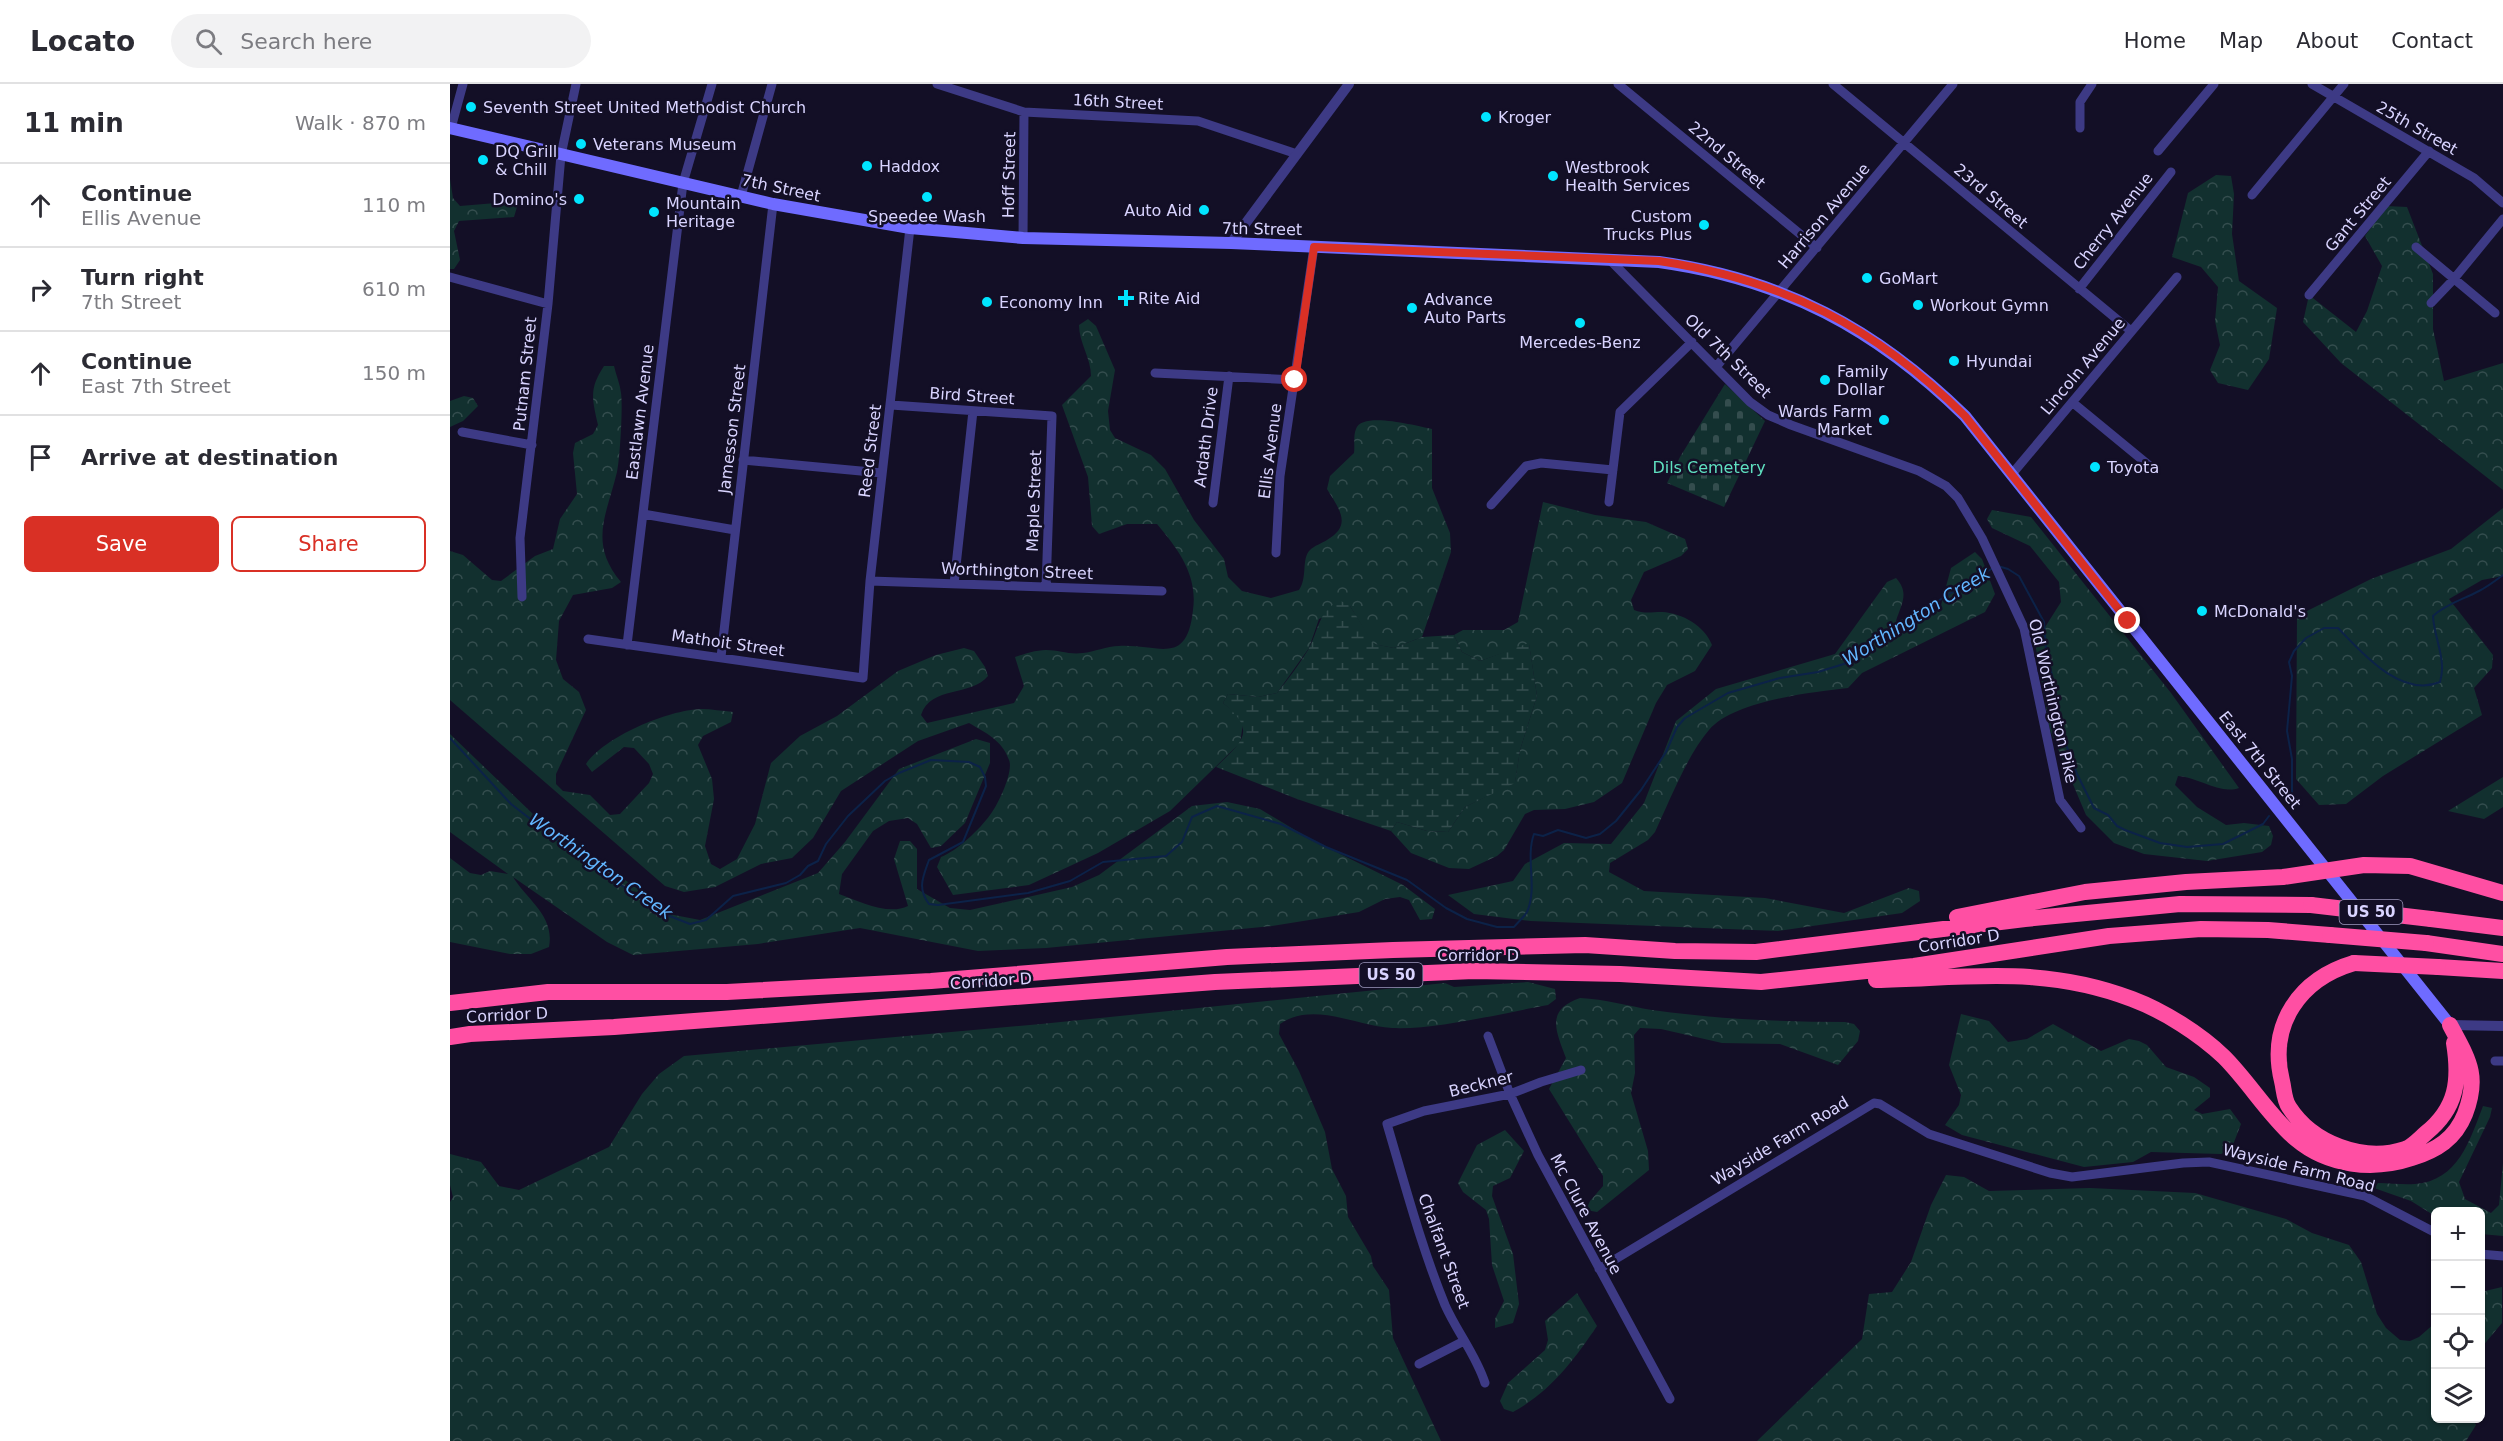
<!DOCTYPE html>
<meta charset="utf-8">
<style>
:root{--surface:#fff;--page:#f2f2f3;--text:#2b2b33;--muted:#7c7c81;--line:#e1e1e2;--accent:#d93025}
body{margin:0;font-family:"DejaVu Sans",sans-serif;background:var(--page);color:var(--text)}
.controls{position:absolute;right:18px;bottom:18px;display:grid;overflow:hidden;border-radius:9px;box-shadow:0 2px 4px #0004}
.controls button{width:54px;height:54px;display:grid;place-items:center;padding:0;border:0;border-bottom:2px solid var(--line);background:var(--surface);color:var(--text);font:30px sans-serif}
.stop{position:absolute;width:18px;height:18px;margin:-14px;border:4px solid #d93025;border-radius:50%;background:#fff}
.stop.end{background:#d93025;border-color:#fff;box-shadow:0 2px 6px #0008}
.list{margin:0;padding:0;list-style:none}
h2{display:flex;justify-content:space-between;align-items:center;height:78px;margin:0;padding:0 24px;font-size:26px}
h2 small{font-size:20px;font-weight:400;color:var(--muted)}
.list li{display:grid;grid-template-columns:39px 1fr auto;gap:18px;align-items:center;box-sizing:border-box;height:84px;padding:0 24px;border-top:2px solid var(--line)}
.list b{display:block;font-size:22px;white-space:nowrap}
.list p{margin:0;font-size:20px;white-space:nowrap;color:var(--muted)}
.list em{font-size:20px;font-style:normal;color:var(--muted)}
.actions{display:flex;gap:12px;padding:18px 24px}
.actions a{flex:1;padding:14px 0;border:2px solid var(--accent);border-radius:9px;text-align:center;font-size:21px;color:var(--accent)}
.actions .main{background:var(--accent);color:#fff}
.icon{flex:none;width:33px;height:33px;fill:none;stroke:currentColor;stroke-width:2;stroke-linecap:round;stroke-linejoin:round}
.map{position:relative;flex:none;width:2053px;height:1357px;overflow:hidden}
header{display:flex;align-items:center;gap:36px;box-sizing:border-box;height:84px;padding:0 30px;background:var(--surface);border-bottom:2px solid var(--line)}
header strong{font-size:28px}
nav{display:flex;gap:33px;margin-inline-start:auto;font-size:21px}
.search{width:420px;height:54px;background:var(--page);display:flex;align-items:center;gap:15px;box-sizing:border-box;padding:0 21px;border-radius:33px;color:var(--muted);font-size:22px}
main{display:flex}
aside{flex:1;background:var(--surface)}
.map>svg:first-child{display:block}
.forest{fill:url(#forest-crowns)}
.wetland{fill:url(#wetland-marsh)}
.cemetery{fill:url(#cemetery-stones)}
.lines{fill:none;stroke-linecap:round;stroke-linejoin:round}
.stream{stroke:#0c2248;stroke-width:2}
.minor{stroke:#3d3a85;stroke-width:9}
.tertiary{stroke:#3d3a85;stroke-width:10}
.secondary{stroke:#6f6bff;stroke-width:12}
.motorway{stroke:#ff4fa3;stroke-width:16}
.motorway-bridge{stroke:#ff4fa3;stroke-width:16}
.route{stroke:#d93025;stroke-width:8}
.poi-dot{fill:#00e5ff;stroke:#130f26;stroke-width:2}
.labels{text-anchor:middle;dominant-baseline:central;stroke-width:5;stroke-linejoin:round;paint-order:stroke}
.shield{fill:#130f26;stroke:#9e99be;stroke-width:1.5}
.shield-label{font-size:15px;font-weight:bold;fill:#d9d4ff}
.street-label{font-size:16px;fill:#d9d4ff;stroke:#130f26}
.poi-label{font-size:16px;fill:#d9d4ff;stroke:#130f26;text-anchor:start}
.park-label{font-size:16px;fill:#5fe0c0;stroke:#130f26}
.water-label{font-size:18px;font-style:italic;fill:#62b6ff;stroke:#130f26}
</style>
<header>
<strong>Locato</strong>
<div class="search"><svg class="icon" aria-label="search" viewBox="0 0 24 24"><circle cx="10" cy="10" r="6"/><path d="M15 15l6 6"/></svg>Search here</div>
<nav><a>Home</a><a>Map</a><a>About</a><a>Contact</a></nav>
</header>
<main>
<aside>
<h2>11 min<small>Walk · 870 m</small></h2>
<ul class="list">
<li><svg class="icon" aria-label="ahead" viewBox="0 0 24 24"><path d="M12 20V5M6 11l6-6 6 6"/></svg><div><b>Continue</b><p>Ellis Avenue</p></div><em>110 m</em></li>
<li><svg class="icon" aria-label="right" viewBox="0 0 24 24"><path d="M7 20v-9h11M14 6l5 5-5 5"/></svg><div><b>Turn right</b><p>7th Street</p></div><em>610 m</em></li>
<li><svg class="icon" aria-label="ahead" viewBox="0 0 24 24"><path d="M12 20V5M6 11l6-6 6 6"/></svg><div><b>Continue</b><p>East 7th Street</p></div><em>150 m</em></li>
<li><svg class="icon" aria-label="arrive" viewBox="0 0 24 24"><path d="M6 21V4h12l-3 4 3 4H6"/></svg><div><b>Arrive at destination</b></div></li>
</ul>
<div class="actions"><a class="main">Save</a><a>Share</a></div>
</aside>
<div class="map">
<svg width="2053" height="1357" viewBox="0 0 2053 1357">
<defs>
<pattern id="forest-crowns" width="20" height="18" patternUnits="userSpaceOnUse" patternTransform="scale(1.5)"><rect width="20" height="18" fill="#12302f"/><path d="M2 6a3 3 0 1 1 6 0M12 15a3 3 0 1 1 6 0" fill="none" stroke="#344d4e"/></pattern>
<pattern id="wetland-marsh" width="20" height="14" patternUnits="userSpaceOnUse" patternTransform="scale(1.5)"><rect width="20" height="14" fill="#12302f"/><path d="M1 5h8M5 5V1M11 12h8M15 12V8" fill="none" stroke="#344d4e"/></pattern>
<pattern id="cemetery-stones" width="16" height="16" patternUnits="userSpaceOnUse" patternTransform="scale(1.5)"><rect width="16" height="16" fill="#12302f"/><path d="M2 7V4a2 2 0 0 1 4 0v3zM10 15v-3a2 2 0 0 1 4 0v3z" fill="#344d4e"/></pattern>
</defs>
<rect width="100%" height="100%" fill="#130f26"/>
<path class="forest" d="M1766,91L1781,92L1784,110L1782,150L1789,197L1827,224L1819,275L1798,306L1768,299L1760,286L1770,261L1765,237L1768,203L1751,183L1722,173L1738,109Z
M0,95L3,114L10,122L58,118L67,123L64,133L9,137L4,147L10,176L4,185H0Z
M1936,122L1957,123L1983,190V245L1994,297L2053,279V406L1891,279L1853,238L1859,211L1906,248L1917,227L1932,182L1915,152Z
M638,235L646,242L665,286L658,327L660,346L665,354L701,371L715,385L744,436L774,475L778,493L792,507L821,514L849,506C858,493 851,475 860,466C864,462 872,459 877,456C903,441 889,425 877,405L880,392L904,369C905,362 903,352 906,345C912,327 966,342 982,345V404L1000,449L1001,468L972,553L944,564L923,560L900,522L869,535L859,564L827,609L808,613L778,610L773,619L788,631L793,640L790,659L720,727L648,769L579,801L503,811L487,783L491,773C507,767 530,745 540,731C548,721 564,687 559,676C552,656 536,649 519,639L468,657L391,707L363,754L342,774L311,780L265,803L234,808L215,802L0,616V467L13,471L42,496L51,497L85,472L103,465L110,435L127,410L123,369L125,359L143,350L148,341C142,314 139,305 154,282H164C166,291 170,300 171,309C173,321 170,375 167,388C157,430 138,459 171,498L162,504L123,511L109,537L106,576L113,595L129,608L136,626L106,690V700L113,707L140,711L160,731L170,730L199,699L203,690L199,680L184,664L174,663L142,688L136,680C154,653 218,626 251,625C261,625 273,627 283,628L281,638L253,652L248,661L262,695L264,715L255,762L261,780L270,785L287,775L305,740L321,679L350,652L387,632L448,587L486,571L514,564L524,567L535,583L538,592C521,613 481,601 471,631L477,639L564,619L574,602L565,573C574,570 586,566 596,566C609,566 619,571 633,569C644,568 657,562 669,562C709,560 737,583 743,526C748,491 728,465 707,440H677L649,450L642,442L638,393L612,321L641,292C641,274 629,259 629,241Z
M14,312L23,314L28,322L13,337L0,343V317Z
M1093,418L1145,431L1196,438L1235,455L1238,465L1231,472L1194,488L1181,516L1184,526C1194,530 1201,528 1212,528C1232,529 1255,542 1262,561L1245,587L1217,601L1206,619L1172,699L1144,718L1115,725L1084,726L1075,730L1054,766L1047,772L1019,785L999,784L961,769L941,747L947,738L977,747L998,748L1015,723L1065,698L1070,666L1087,612L1079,560L1030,577L1012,568L1004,551L1013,546H1054L1068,538Z
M2053,424V492L2032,496L1999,515L2043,571L2042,584L2024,604L2032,631L1933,692L1896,720L1869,721L1846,695L1847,532L1921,495L2001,465Z
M1542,426L1581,433L1721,609L1789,704C1770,711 1748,693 1728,692L1725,701L1747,723L1776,741L1794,739L1819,742L1823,752L1821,761L1812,768L1757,777L1694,770L1664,759L1636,731L1600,646L1585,559L1611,518L1609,498L1580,462L1542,444L1537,435Z
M1525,468L1532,475L1545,510L1535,528L1412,589L1398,604C1362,608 1283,617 1259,646C1238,670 1219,718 1205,748L1198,756L1160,779L1159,788L1194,807L1315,814L1394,829L1459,804L1469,807L1470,817L1452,829L1328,847L1081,837L1024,830L998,811L1063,797L1075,780L1114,759L1161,760L1194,719L1226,637L1266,605L1385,570L1437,498L1446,494C1460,509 1451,521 1446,537L1490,525L1501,484Z
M0,650L83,730L224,831L250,836L368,789L395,758L449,685L526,655L540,659V679L515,739L491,762L481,764L467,740L458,734L439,737L423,747L392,790L389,810C409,817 438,832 458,822L444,775L450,757H460L467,765V805L500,824L520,826L622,803L649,791L742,722L777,718L810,725L862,756L953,801L985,825L982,835L970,836L959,816L950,813L935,815L909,828L822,842L596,864L528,867L410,844L308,860L183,871L157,858L63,793C77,816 105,832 99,863L81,870H60L0,858V774L20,789L31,791L40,787L58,790L0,748Z
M2053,693V723L2034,735L1998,727Z
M1078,898L1105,905L1106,915L1098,921C1052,929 987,946 942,944C907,942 863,917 830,940L829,950L849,987L875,1048L882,1085L896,1112L898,1133L921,1172L923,1182L939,1206L943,1254L991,1357H0V1118L3,1113L0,1101V1070L31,1078L49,1102L69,1106L159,1063L192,1010L209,990L234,972L591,940L995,899L1004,903Z
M1130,914C1155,915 1178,922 1202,926C1266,935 1331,938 1395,938L1404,940L1410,947L1408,957L1388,981L1330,960L1272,959L1211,945L1190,944L1184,951L1185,989L1181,1009L1198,1067L1199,1086L1147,1128L1136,1126L1140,1117L1153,1102V1092L1099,1005L1116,974C1106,947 1095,926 1130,914Z
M1511,930L1539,937L1558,958L1577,955L1603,940L1651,967L1679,955L1689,957L1697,961L1716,983L1744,993L1760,1004V1013L1744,1026L1752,1030L1780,1025L1791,1040L1781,1066L1771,1070L1701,1068L1683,1078L1634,1083L1512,1051L1495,1041L1509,1021L1511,1011L1499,981Z
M2033,1022L2042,1024L2040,1033L2009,1098L2015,1115L2041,1129L2049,1121L2053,1079V1152L2031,1150L2030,1128H1986L1985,1132L1961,1117L1924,1104L1928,1099C1940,1099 1953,1101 1965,1100C2008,1097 2020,1056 2033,1022Z
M1055,1046L1074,1067L1060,1094L1043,1102L1042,1112L1063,1170L1069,1220L1063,1239L1045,1244V1235L1054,1217L1042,1181L1039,1135L1036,1126L1013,1108L1008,1099L1027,1061Z
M1496,1091L1514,1093L1539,1107L1640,1104L1745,1109L1836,1135L1862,1149L1899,1161L1911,1178L1927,1230L1936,1244L1950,1256L1960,1257L1969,1253L1985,1239L1986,1334L2023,1335L2026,1341L2016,1357H1307L1412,1255L1419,1210L1442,1208L1461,1178L1481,1121Z
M2052,1203V1239L2031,1264V1208Z
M1127,1209L1147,1242C1124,1276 1100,1308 1063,1328L1054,1325L1050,1317L1058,1299L1095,1266L1098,1256L1095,1237Z"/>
<path class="wetland" d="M891,517L900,522L924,560L944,564L972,553L1004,551L1012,568L1030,577L1079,559L1087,612L1070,666L1065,699L1015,723L998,748L977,747L947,738L941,747L847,715L766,683C792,658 808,647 773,619L778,610L808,613L827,609C838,595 849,581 858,566C869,547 868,525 891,517Z"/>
<path class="cemetery" d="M1275,300L1315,337L1274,423L1217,399L1230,373Z"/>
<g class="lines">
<path class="stream" d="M1548,482L1558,485L1569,492L1594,538L1596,566L1605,604L1611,647L1627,690L1644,724L1658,731L1667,742L1675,746L1710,759L1737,763L1773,760L1813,740L1819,732
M0,654L61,720L83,737L131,775L217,831L240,840L256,836L283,812L336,799L350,791L358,782L368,777L376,760L398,732L435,697L449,689L481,676L519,678L530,683L535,693L536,702L513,758L479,776C473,793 467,804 479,820L488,821L578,809L620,797L653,778L716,772L732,758L742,733L767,722L831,740L876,763L957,796L996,824L1017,835L1047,843H1064C1068,838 1074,833 1077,828C1088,803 1075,774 1084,750L1093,752L1108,746L1136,754L1150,750L1166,737L1191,706L1216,668L1227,643L1235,634L1278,609L1330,594L1368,588L1397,579L1434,549L1543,484
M1842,715V675L1837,647L1842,592L1839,578L1844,567L1856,554L1874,544H1888C1913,570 1951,614 1990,598C1997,576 1984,554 1983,532C1996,520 2012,516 2029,507C2037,503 2045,497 2053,491"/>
<path class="minor" d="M487,0L574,28L748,37L847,70
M1168,0L1367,164
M1383,0L1681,247
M1862,0L2024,94L2053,119
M1,44L13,0
M1630,44V18L1642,0
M1708,67L1764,0
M1802,111L1894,0
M291,112L322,0
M573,154L574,28
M1966,163L2045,229
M1159,175L1300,318L1318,331L1341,341L1469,387L1496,402L1508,414L1532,454L1574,544L1610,716L1631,744
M0,193L98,220
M1629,205L1721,88
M1859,211L1979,67
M1981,219L2003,196L2053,135
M1266,283L1503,0
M705,289L845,296
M1622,318L1701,383
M441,321L602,332L596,503
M12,348L82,361
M293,376L432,389
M1562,390L1727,193
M1159,418L1170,328L1242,258
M763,419L779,292
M1041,421L1076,382L1091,379L1163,386
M193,430L285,446
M826,469L830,392L864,163
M420,497L712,507
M504,500L523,327
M72,513L70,454L98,220L111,71L126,0
M138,555L413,594L420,497L460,144
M177,561L233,99L262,0
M271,573L323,120
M1038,952L1060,1010L1088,1071L1220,1315
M2045,977H2053
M2030,1170L2053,1172
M1149,1185L1424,1019L1430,1020L1479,1050L1600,1089L1622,1093L1733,1079L1759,1078L1915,1112L1986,1149
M969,1280L1014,1257
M1035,1299C1026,1271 1007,1248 995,1221C971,1162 955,1101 937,1040L974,1027L1060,1010L1091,998L1131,986"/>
<path class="tertiary" d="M781,159L899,0
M2000,941L2053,942"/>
<path class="secondary" d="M0,44L323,120L460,144L573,154L781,159L1209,178C1333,195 1426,245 1515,332L2000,941"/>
<path class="motorway" d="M1507,833L1635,808L1736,798L1833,793L1914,781L1960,782L2053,809
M1981,835L2053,844
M1976,859L2053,870
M1904,879C1850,895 1818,940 1832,997C1834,1005 1834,1016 1839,1023C1862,1059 1913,1079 1955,1065C1962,1063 1970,1054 1976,1049C2007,1024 2010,996 2004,959
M1988,883L2053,887
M1426,896C1518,894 1593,881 1682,915C1714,927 1750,950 1774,973C1799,998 1820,1033 1846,1055C1878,1082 1923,1087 1962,1074C1987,1066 2005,1055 2015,1030C2030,991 2018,975 2000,941
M0,919L98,908H277L481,897L777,873L943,866L1135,861L1225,867L1306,868L1575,835L1730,820L1861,821
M0,953L20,950L164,943L765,898L1024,887L1170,890L1311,898L1464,882L1659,852L1751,845L1818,846L1880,851"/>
<path class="motorway-bridge" d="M1861,821L1981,835
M1880,851L1976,859
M1904,879L1988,883"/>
</g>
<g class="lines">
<path class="route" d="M845,296L864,163L1209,177C1334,196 1425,243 1515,332L1678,537"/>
</g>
<g class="poi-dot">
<circle cx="21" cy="23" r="6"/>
<circle cx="1036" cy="33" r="6"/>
<circle cx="131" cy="60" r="6"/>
<circle cx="33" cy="76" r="6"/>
<circle cx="417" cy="82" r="6"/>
<circle cx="1103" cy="92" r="6"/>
<circle cx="477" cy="113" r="6"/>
<circle cx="129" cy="115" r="6"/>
<circle cx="754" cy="126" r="6"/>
<circle cx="204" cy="128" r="6"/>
<circle cx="1254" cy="141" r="6"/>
<circle cx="1417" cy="194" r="6"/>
<path d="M673 205h6v6h6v6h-6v6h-6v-6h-6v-6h6z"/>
<circle cx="537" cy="218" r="6"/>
<circle cx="1468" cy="221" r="6"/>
<circle cx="962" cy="224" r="6"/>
<circle cx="1130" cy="239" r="6"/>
<circle cx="1504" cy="277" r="6"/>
<circle cx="1375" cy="296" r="6"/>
<circle cx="1434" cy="336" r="6"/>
<circle cx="1645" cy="383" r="6"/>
<circle cx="1752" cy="527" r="6"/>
</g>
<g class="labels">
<g class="shield">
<rect x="1889.5" y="816" width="63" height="24" rx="4.5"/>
<rect x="909.5" y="879" width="63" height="24" rx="4.5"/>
</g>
<g class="shield-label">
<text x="1921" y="828">US 50</text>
<text x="941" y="891">US 50</text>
</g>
<g class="street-label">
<text transform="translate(668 18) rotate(3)">16th Street</text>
<text transform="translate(1967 44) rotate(30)">25th Street</text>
<text transform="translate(1277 71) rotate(40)">22nd Street</text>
<text transform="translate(559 91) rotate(-89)">Hoff Street</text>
<text transform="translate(331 104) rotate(12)">7th Street</text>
<text transform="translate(1541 112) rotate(40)">23rd Street</text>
<text transform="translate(1908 130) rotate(-50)">Gant Street</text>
<text transform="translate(1374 132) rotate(-50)">Harrison Avenue</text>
<text transform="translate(1663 137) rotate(-52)">Cherry Avenue</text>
<text transform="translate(812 145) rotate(1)">7th Street</text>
<text transform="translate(1278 272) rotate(44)">Old 7th Street</text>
<text transform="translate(1633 282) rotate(-50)">Lincoln Avenue</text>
<text transform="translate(75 290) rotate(-84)">Putnam Street</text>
<text transform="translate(522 312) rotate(4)">Bird Street</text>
<text transform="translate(190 328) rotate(-83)">Eastlawn Avenue</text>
<text transform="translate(282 345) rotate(-83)">Jamesson Street</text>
<text transform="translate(756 353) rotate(-83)">Ardath Drive</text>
<text transform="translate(420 367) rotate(-83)">Reed Street</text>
<text transform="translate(820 367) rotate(-83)">Ellis Avenue</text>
<text transform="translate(584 417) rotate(-88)">Maple Street</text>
<text transform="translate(567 487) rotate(2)">Worthington Street</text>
<text transform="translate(278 559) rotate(8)">Mathoit Street</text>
<text transform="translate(1603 617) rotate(77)">Old Worthington Pike</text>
<text transform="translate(1810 676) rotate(51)">East 7th Street</text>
<text transform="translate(1509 857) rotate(-9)">Corridor D</text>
<text x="1028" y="871">Corridor D</text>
<text transform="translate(541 897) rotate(-4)">Corridor D</text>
<text transform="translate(57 931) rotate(-3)">Corridor D</text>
<text transform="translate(1031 1000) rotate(-14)">Beckner</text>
<text transform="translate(1330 1057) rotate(-31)">Wayside Farm Road</text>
<text transform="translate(1849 1084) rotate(14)">Wayside Farm Road</text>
<text transform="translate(1136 1130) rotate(62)">Mc Clure Avenue</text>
<text transform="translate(994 1167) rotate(70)">Chalfant Street</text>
</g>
<g class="poi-label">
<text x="33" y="23">Seventh Street United Methodist Church</text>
<text x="1048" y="33">Kroger</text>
<text x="143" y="60">Veterans Museum</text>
<text x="45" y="67">DQ Grill<tspan x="45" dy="18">&amp; Chill</tspan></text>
<text x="429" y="82">Haddox</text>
<text x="1115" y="83">Westbrook<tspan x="1115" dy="18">Health Services</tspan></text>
<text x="117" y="115" text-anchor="end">Domino's</text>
<text x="216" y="119">Mountain<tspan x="216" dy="18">Heritage</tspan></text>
<text x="742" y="126" text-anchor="end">Auto Aid</text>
<text x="477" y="132" text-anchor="middle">Speedee Wash</text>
<text x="1242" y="132" text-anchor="end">Custom<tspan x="1242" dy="18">Trucks Plus</tspan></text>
<text x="1429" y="194">GoMart</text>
<text x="688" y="214">Rite Aid</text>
<text x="974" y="215">Advance<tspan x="974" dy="18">Auto Parts</tspan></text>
<text x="549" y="218">Economy Inn</text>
<text x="1480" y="221">Workout Gymn</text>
<text x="1130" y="258" text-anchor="middle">Mercedes-Benz</text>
<text x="1516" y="277">Hyundai</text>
<text x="1387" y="287">Family<tspan x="1387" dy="18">Dollar</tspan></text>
<text x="1422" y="327" text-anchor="end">Wards Farm<tspan x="1422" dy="18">Market</tspan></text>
<text x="1657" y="383">Toyota</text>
<text x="1764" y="527">McDonald's</text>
</g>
<g class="park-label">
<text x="1259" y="383">Dils Cemetery</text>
</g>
<g class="water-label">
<text transform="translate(1466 532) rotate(-32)">Worthington Creek</text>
<text transform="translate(151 782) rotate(35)">Worthington Creek</text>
</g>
</g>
</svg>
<div class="controls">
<button>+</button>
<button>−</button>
<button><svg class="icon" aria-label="locate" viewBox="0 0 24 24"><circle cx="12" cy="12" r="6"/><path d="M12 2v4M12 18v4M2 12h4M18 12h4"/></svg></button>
<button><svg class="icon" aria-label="layers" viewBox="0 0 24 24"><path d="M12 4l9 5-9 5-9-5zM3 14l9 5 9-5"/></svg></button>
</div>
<div class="stop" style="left:845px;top:296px"></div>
<div class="stop end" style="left:1678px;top:537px"></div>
</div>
</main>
